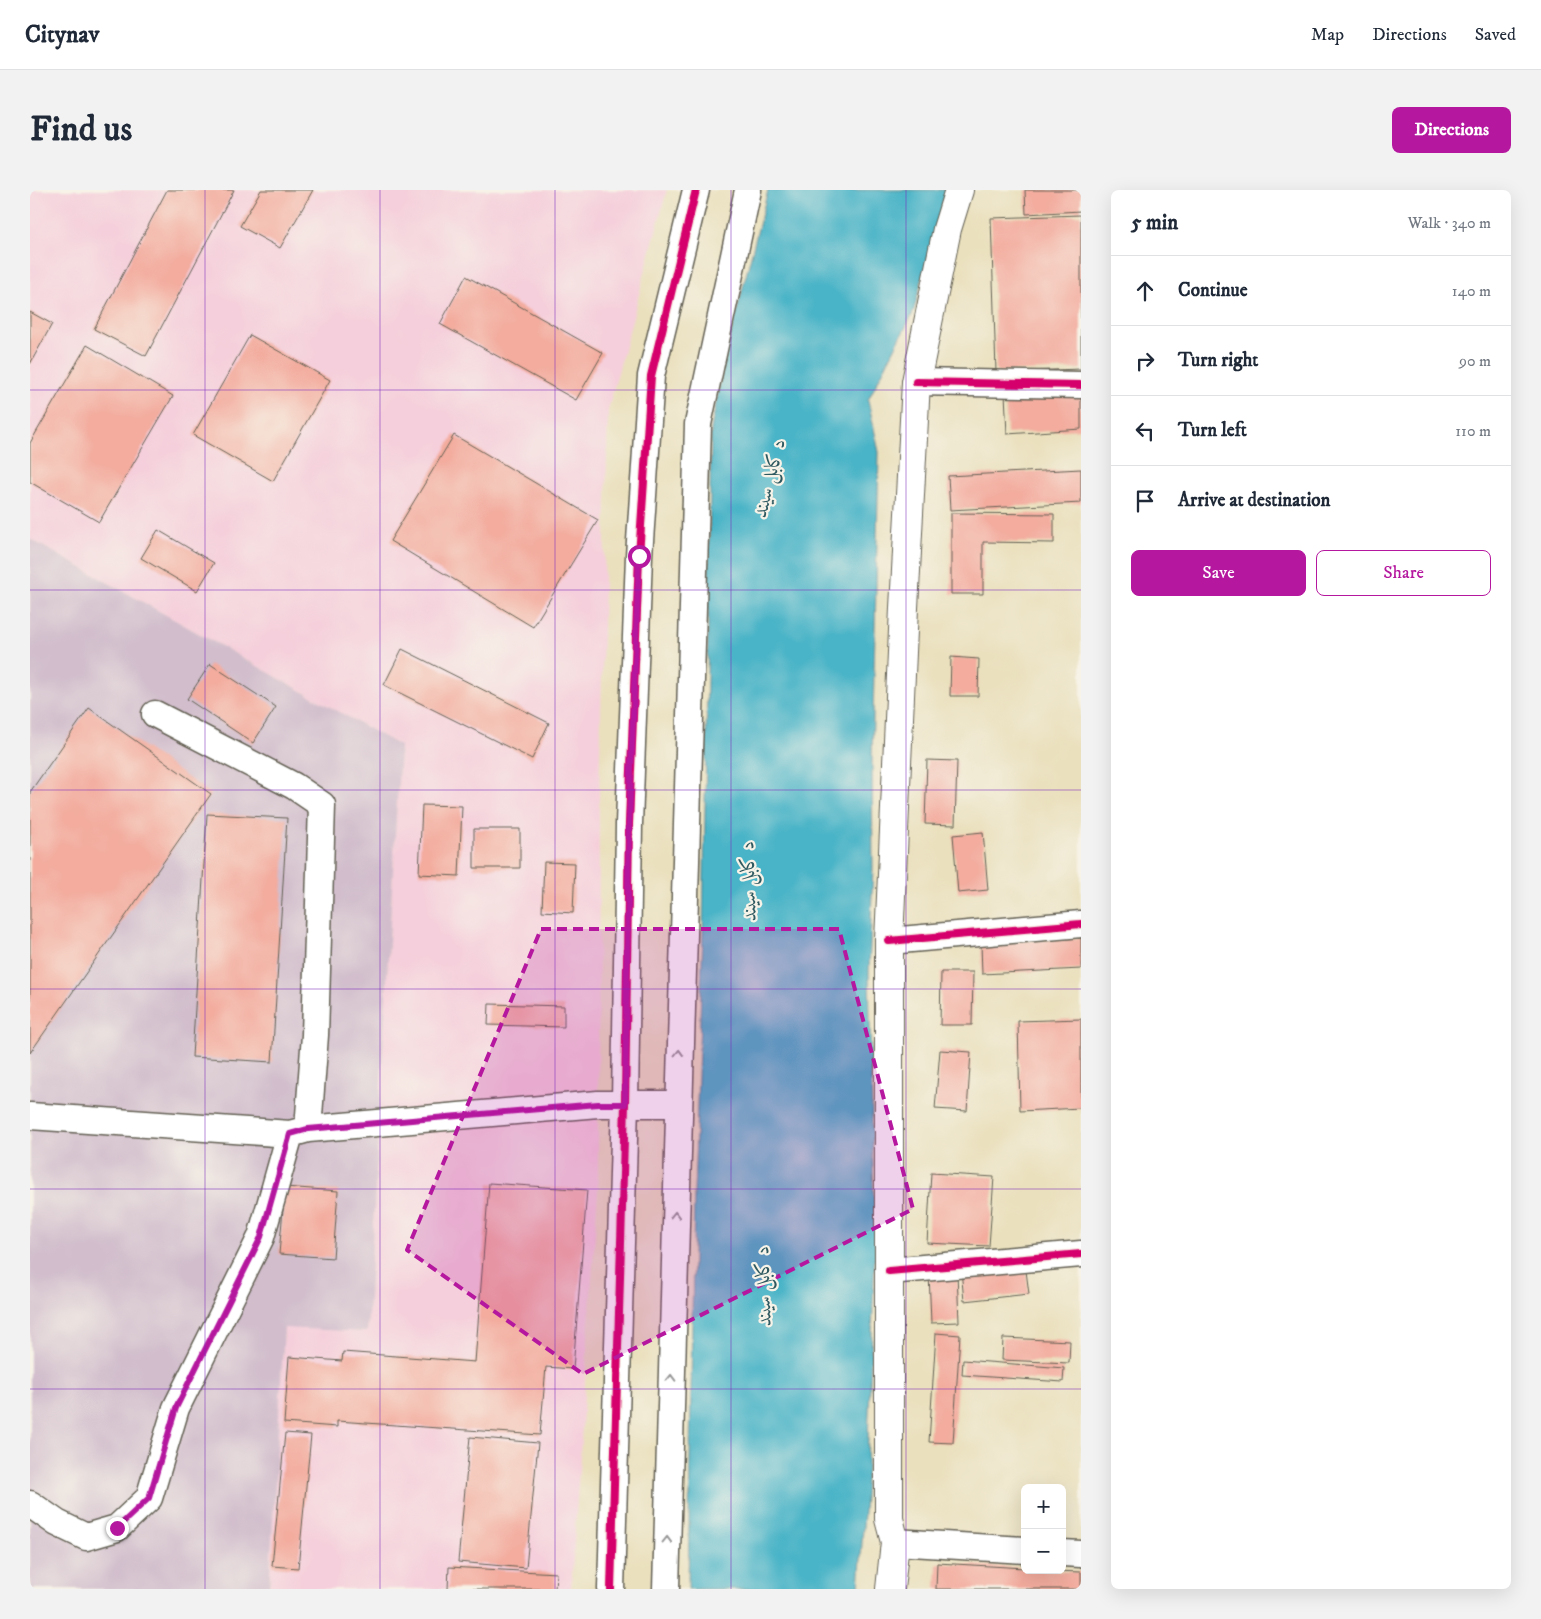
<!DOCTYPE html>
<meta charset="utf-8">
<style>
:root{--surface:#fff;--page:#f2f2f3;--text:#1f2937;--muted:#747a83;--line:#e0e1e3;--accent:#b5179e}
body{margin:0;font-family:"IM FELL DW Pica",Amiri,serif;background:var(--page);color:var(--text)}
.controls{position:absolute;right:15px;bottom:15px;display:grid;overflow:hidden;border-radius:8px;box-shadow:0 5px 20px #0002}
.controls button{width:45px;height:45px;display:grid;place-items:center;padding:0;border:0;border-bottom:1px solid var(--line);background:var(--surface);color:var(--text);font:25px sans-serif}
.stop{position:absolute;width:15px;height:15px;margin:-11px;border:4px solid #b5179e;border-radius:50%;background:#fff}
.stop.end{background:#b5179e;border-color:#fff;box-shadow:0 1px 5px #0008}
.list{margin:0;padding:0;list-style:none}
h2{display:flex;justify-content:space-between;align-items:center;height:65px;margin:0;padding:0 20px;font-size:21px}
h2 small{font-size:16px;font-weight:400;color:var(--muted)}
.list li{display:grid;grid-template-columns:32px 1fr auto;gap:15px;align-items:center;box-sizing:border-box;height:70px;padding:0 20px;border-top:1px solid var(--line)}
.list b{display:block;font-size:19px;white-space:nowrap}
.list em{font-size:16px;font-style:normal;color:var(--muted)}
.actions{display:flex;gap:10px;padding:15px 20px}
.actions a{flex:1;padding:11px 0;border:1px solid var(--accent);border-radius:8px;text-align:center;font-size:18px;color:var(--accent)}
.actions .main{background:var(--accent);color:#fff}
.icon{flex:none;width:28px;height:28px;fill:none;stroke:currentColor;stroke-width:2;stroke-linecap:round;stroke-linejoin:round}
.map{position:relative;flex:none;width:1051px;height:1399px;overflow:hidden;border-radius:8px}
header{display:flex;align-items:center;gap:30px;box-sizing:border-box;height:70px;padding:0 25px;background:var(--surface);border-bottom:1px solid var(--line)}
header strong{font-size:24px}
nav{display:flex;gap:28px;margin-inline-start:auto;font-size:18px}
.intro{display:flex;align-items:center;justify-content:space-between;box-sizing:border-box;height:120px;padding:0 30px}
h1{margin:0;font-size:35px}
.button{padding:12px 22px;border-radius:8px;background:var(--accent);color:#fff;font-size:18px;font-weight:700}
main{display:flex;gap:30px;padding:0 30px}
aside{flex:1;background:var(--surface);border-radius:8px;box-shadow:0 5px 20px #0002}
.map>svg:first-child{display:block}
.built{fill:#f5cfdb}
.industrial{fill:#d1bdcc}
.water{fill:#4ab4c7;stroke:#336872}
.building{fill:#f3ac9e}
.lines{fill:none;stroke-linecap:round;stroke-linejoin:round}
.minor-casing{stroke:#646154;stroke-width:29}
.major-casing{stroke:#646154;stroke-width:30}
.minor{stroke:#fff;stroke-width:26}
.major{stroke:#fff;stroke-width:28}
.cycleway-casing{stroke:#f7f3e8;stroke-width:11}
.cycleway{stroke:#d6006c;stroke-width:8}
.oneway{stroke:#999}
.route{stroke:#b5179e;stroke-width:6}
.marked{fill:#b5179e;fill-opacity:0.2;stroke:#b5179e;stroke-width:4;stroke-dasharray:10 6;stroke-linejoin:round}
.grid{fill:none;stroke:#7b2cbf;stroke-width:1;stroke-opacity:0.55}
.labels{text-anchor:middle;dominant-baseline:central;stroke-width:4.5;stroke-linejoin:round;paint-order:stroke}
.water-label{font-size:20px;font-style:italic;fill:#2e5960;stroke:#f7f3e8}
</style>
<header>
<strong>Citynav</strong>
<nav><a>Map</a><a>Directions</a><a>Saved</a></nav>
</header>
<div class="intro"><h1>Find us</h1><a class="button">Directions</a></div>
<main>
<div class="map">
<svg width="1051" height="1399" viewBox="0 0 1051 1399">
<rect width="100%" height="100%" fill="#f7f3e8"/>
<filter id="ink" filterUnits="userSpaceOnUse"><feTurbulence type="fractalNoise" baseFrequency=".02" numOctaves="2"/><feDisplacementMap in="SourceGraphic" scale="10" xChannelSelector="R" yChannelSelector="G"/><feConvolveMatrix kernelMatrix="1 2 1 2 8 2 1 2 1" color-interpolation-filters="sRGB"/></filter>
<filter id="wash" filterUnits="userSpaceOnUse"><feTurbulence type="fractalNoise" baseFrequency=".0096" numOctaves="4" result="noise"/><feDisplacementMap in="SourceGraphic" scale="20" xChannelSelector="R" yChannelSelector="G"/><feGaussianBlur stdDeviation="1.12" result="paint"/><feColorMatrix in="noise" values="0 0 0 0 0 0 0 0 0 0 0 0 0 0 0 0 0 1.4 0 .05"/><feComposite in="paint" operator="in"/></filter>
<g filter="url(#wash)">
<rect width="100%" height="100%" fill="#eae0bd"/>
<path class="built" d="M0,0H637L578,220L569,612L568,1000L541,1399H239L254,1137L337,1142L370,556L0,349Z"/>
<path class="industrial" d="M0,349L370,556L337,1142L254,1138L239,1399H0Z"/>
<path class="water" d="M738,0H916L883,123L838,210L849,262L842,573L843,678L839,782L845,1063L837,1276L829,1399H658L664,1003L673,742L681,239L695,167Z"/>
<g id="blocks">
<path class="building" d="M137,0H204L116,166L64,139Z
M231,0H283L250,58L210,36Z
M995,0H1051V21L996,24Z
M1051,25V179L966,182L961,28Z
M436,86L573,163L546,210L410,134Z
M0,122L22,134L0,174Z
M220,145L300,190L243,291L163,245Z
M57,155L143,206L69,332L0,292V253Z
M1051,199V239L977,244L975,204Z
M424,245L568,330L503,437L360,351Z
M1051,279V313L920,320L918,286Z
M921,323L1024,324V353L953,352V404H921Z
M128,340L184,373L167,401L111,368Z
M372,459L519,533L502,569L354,495Z
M921,467L949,469L948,506H920Z
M180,474L246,517L223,553L157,509Z
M59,518L181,604L0,863V602Z
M897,570L927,571L925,635L895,634Z
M392,615L432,616L429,686L389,684Z
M177,624L257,628L242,872L162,867Z
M444,639H490V678H444Z
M953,642L958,700L928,703L923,645Z
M514,672L545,673L543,723L512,721Z
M1051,748V779L952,784L951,754Z
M911,782H943L942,835H910Z
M459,814L534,816V837L458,835Z
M1051,829V918L990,921L988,831Z
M910,860L941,862L937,921L905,919Z
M901,983L964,987L959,1056L897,1053Z
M459,993L557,1000L543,1179L516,1177L510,1245L307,1231V1237L254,1233L259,1167L312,1171L313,1162L445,1172Z
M255,997L308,1001L303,1068L249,1064Z
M995,1073L999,1104L934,1111L931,1080Z
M927,1082L929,1132L901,1133L899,1083Z
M906,1143L930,1145L923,1253L899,1252Z
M973,1148L1040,1151L1039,1173L972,1170Z
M933,1170L1034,1178L1033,1192L932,1185Z
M255,1243L281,1245L268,1378L242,1376Z
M440,1247L508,1253L496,1378L428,1372Z
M907,1373L995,1378V1380L1051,1382V1399H906Z
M419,1377L526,1383L525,1399H418Z"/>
</g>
</g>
<g filter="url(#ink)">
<use href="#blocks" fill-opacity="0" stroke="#646154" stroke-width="1"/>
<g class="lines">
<g class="minor-casing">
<path id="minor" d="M886,192L1051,195
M125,524L264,596L292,615L285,845L278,939
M859,751L1051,734
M0,926L260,944L278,939L568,914H648
M859,1081L1051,1064
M0,1314L27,1333L56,1347L87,1338L119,1308L146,1218L231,1047L260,944
M865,1352L995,1360
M1032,1363L1051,1364
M581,1399L595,914L599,634L609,366L621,186L666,0
M636,1399L668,234L718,0"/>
</g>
<g class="major-casing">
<path id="major" d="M860,1399L865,1352L859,1329V751L874,418L886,192L917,39L929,0"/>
</g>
<use href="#minor" class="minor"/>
<use href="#major" class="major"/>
<g class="cycleway-casing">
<path id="cycleway" d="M886,192L1051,195
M859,751L1051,734
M859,1081L1051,1064
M581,1399L595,914L599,634L609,366L621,186L666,0"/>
</g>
<use href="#cycleway" class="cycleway"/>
</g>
<defs><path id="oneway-chevron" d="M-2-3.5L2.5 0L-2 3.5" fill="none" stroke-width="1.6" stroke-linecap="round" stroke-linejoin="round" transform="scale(1.25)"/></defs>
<g class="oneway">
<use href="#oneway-chevron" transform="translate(649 863) rotate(-88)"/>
<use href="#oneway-chevron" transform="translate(645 1025) rotate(-89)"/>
<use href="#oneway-chevron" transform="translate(641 1188) rotate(-89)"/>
<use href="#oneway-chevron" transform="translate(637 1350) rotate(-89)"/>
</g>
</g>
<g class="lines" filter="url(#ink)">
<path class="route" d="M87,1338L119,1308L146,1218L231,1047L260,944L278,939L568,914H595L599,634L609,366"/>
</g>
<path class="marked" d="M511,739H809L883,1019L553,1184L377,1060Z"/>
<path class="grid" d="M175,0V1399M350,0V1399M525,0V1399M701,0V1399M876,0V1399M0,200H1051M0,400H1051M0,600H1051M0,799H1051M0,999H1051M0,1199H1051"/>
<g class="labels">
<g class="water-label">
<text transform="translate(740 288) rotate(-76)">د کابل سيند</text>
<text transform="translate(719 691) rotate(-92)">د کابل سيند</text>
<text transform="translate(734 1096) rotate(-92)">د کابل سيند</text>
</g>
</g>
</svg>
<div class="controls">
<button>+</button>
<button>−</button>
</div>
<div class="stop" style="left:609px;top:366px"></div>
<div class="stop end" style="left:87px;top:1338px"></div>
</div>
<aside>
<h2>5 min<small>Walk · 340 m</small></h2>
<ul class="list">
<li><svg class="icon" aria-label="ahead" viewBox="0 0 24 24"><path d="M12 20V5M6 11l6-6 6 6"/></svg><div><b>Continue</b></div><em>140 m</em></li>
<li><svg class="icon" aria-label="right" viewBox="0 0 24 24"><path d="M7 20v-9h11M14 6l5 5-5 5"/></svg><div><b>Turn right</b></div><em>90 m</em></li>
<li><svg class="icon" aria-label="left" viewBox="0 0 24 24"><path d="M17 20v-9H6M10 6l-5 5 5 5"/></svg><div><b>Turn left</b></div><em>110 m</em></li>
<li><svg class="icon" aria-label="arrive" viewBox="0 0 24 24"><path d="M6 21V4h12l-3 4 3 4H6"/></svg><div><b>Arrive at destination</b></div></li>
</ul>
<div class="actions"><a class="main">Save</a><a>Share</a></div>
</aside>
</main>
